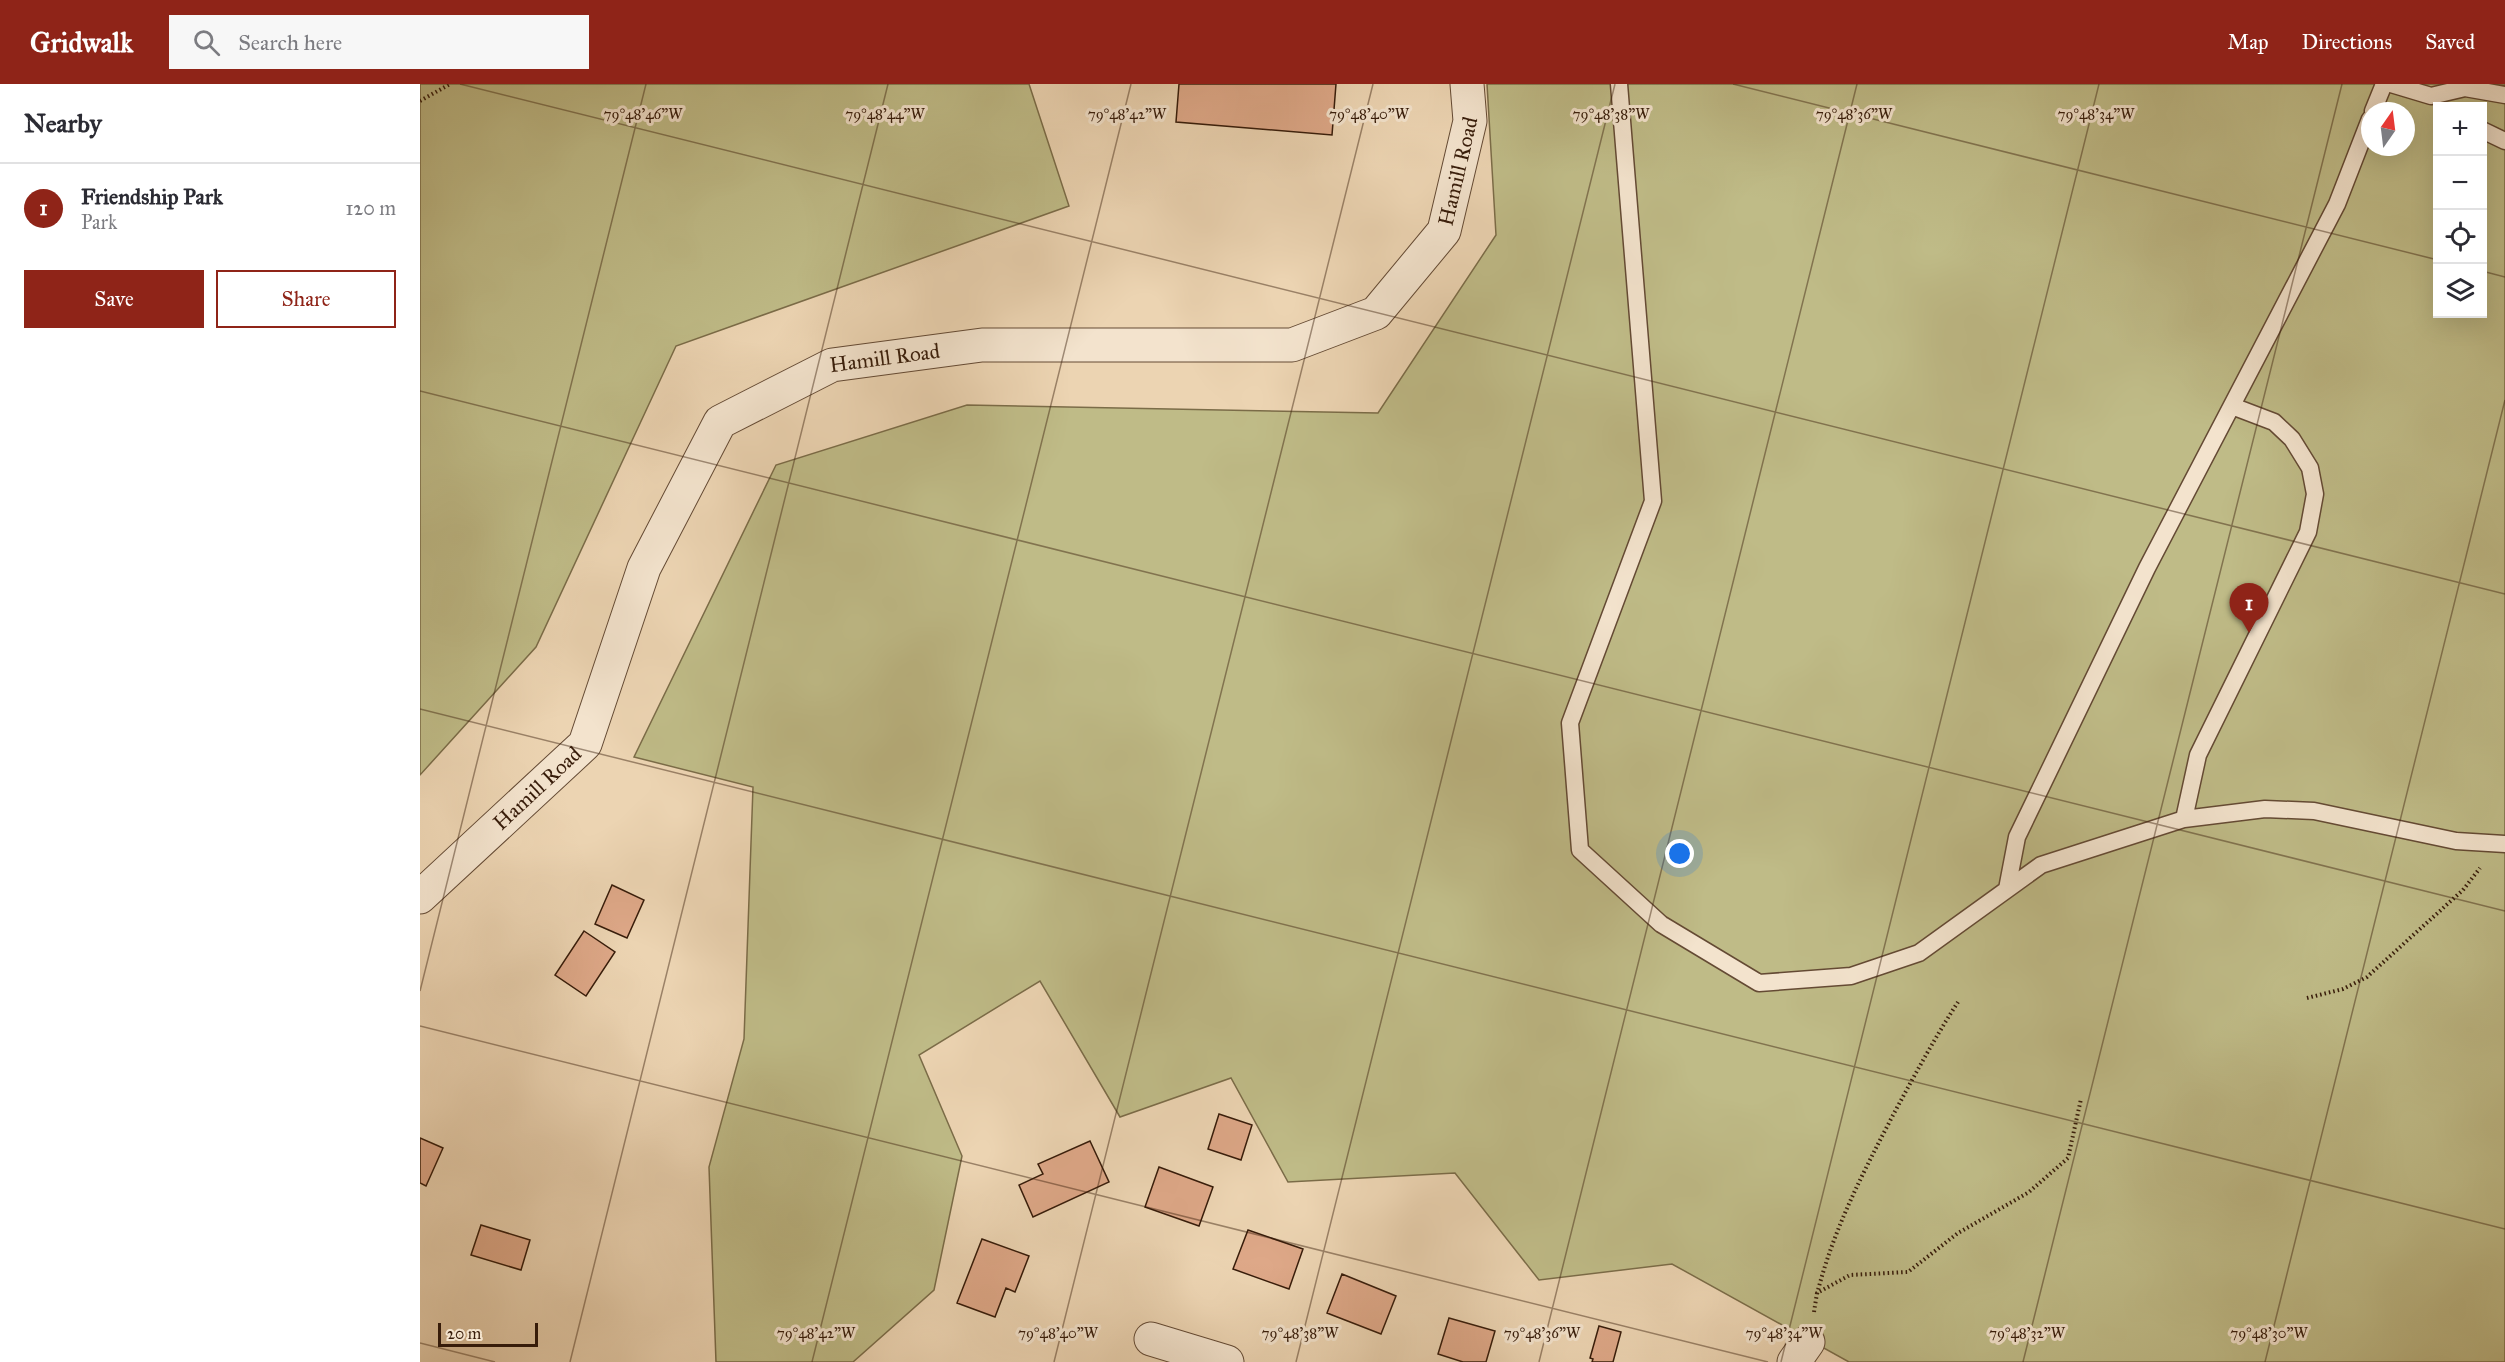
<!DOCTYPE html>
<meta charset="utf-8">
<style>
:root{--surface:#fff;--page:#f7f7f7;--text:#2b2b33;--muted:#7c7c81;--line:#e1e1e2;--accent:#8f2418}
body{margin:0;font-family:"IM FELL Great Primer",serif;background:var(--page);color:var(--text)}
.controls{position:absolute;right:18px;top:18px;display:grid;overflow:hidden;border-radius:0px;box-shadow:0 6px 24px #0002}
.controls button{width:54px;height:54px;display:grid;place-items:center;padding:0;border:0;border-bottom:2px solid var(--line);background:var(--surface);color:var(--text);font:30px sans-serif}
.compass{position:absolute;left:1941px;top:18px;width:54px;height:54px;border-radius:50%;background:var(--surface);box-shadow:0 6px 24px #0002;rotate:14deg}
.scale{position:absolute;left:18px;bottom:15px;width:100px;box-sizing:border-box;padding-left:6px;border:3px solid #371c0a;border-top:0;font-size:16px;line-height:21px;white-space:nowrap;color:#371c0a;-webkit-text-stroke:4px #f3e3cd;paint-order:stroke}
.you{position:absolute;left:1260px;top:770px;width:21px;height:21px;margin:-15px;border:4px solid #fff;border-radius:50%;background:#1a73e8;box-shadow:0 0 0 9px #1a73e833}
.badge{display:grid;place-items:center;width:39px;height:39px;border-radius:50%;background:var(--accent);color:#fff;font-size:20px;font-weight:700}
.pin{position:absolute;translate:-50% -50px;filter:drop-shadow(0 2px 3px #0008)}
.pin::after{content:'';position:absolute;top:32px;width:21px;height:18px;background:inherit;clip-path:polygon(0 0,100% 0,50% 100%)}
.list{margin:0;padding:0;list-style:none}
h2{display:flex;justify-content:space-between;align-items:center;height:78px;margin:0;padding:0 24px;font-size:26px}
h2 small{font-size:20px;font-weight:400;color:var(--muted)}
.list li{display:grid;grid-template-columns:39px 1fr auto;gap:18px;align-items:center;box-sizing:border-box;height:90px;padding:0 24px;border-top:2px solid var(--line)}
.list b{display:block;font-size:22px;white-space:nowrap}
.list p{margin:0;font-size:20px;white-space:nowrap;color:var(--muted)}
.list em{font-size:20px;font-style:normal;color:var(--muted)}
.actions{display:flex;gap:12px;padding:18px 24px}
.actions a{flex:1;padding:14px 0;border:2px solid var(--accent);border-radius:0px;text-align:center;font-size:21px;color:var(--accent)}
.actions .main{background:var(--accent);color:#fff}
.icon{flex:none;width:33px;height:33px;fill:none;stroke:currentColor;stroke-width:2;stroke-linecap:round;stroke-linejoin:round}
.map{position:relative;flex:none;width:2085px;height:1278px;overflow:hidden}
header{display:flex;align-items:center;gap:36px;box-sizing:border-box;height:84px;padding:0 30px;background:var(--accent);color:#fff}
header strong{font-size:28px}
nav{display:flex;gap:33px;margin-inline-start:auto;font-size:21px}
.search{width:420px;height:54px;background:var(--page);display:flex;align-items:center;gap:15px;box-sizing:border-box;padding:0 21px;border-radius:0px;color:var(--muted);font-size:22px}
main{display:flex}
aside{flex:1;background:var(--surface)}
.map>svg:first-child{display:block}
.green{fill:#bfbb87;stroke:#7b6c48;stroke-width:1.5;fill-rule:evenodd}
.building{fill:#dea888;stroke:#371c0a;stroke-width:1.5}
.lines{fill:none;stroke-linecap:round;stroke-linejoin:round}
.service-casing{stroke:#644a34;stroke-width:19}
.minor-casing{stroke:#644a34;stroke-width:35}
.tertiary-casing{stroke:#644a34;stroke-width:35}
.path{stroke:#371c0a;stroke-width:4;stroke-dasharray:1.5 3;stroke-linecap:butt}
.service{stroke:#f3e3cd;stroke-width:16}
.minor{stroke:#f3e3cd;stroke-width:33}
.tertiary{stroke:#f3e3cd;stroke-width:33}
.ticks{fill:none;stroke:#371c0a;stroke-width:1.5;stroke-opacity:0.45}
.labels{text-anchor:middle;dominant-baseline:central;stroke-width:6;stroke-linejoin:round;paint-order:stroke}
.street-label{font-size:21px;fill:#371c0a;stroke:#f3e3cd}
.ticks-label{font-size:15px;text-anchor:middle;fill:#371c0a;stroke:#f3e3cd;stroke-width:6;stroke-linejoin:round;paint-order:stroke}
</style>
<header>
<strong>Gridwalk</strong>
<div class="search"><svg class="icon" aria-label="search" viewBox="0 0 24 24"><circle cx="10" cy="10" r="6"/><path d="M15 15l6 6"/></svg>Search here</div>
<nav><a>Map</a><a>Directions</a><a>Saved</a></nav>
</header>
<main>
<aside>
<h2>Nearby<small></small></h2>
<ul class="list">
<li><span class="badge">1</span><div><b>Friendship Park</b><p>Park</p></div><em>120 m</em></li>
</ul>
<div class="actions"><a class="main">Save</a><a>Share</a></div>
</aside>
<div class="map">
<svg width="2085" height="1278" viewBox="0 0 2085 1278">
<rect width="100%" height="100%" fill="#ecd4b2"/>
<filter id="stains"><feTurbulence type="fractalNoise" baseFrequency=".00333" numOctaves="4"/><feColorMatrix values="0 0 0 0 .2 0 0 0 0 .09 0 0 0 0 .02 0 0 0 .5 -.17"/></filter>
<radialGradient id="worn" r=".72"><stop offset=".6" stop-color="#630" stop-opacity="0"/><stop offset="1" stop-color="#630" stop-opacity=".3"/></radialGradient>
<path class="green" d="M0,0H609L649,122L256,262L116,563L0,691Z
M1067,0H2085V1278H1429L1252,1180L1119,1196L1035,1089L868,1098L811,994L700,1033L620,897L499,971L542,1072L514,1206L433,1278H296L289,1083L324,955L333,703L214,673L356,381L547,321L958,329L1076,151ZM2018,22H2062V230H2018ZM1950,27H1986V63H1950Z"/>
<path class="building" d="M759,0H916L912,51L756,38Z
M192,801L224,816L207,854L175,840Z
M164,847L195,868L166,912L135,891Z
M799,1030L832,1041L821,1076L788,1065Z
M0,1054L23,1064L6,1102L0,1099Z
M670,1057L689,1098L613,1133L599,1101L623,1090L618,1080Z
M739,1083L793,1103L779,1142L725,1123Z
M61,1141L110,1156L101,1186L51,1171Z
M828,1146L883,1165L869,1205L813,1185Z
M562,1155L609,1172L595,1208L586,1204L575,1233L537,1219Z
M922,1190L976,1212L961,1250L907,1229Z
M1029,1234L1075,1247L1066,1278H1043L1018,1270Z
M1179,1242L1201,1248L1193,1278H1172L1173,1275L1170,1274Z"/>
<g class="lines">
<g class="service-casing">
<path id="service" d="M1199,0L1233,417L1150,639L1160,766L1241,840L1339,899L1431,892L1499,869L1621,781L1764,735L1845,725L1894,727L2036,757L2085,760
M1971,0L2011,12L2045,4L2085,11
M1953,27L1964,0
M2062,46L2085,57
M1764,735L1778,671L1888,448L1895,410L1890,384L1872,355L1854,338L1812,322
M1587,805L1597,753L1727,484L1917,120L1950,35"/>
</g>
<g class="minor-casing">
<path id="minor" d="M731,1255L807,1278
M1374,1278L1388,1258"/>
</g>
<g class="tertiary-casing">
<g id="tertiary">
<path id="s1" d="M0,813L165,660L224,484L300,338L412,281L562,261H872L956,229L1024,147L1050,37L1047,0"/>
</g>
</g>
<path class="path" d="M0,17L30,0
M1887,914L1923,905L1947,893L2043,806L2060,784
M1397,1210C1414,1144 1441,1093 1472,1033C1493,994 1514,955 1538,918
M1394,1228L1397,1209L1430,1191L1488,1188L1538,1149L1609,1108L1648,1074L1661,1015"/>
<use href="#service" class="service"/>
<use href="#minor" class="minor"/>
<use href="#tertiary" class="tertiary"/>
</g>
<path class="ticks" d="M40,0L2085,510M1313,0L2018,176M2062,187L2085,193M0,307L2085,827M0,625L2085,1145M0,907L226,0M0,942L1348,1278M0,1259L75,1278M150,1278L468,0M392,1278L711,0M634,1278L953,0M876,1278L1195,0M1119,1278L1437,0M1361,1278L1679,0M1603,1278L1922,0M1845,1278L2085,316"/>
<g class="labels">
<g class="street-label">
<text stroke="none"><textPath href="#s1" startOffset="1420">Hamill Road</textPath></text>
<text stroke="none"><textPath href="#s1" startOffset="754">Hamill Road</textPath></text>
<text stroke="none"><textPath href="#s1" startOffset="160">Hamill Road</textPath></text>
</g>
</g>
<g class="ticks-label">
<text x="223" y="35">79°48'46"W</text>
<text x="465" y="35">79°48'44"W</text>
<text x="707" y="35">79°48'42"W</text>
<text x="949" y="35">79°48'40"W</text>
<text x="1191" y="35">79°48'38"W</text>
<text x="1434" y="35">79°48'36"W</text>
<text x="1676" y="35">79°48'34"W</text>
<text x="396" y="1254">79°48'42"W</text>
<text x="638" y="1254">79°48'40"W</text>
<text x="880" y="1254">79°48'38"W</text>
<text x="1122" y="1254">79°48'36"W</text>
<text x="1364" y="1254">79°48'34"W</text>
<text x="1607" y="1254">79°48'32"W</text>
<text x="1849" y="1254">79°48'30"W</text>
</g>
<rect width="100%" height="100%" filter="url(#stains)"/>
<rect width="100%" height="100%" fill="url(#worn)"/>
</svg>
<div class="controls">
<button>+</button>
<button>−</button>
<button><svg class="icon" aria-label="locate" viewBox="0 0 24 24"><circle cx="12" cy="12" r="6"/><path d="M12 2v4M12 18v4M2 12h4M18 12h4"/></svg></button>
<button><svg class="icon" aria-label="layers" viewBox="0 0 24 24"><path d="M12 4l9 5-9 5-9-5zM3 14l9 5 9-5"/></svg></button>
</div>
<svg class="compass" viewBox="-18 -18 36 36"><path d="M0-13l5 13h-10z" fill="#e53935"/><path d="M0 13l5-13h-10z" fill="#7c7c81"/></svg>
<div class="scale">20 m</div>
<div class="you"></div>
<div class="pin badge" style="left:1829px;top:549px">1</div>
</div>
</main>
